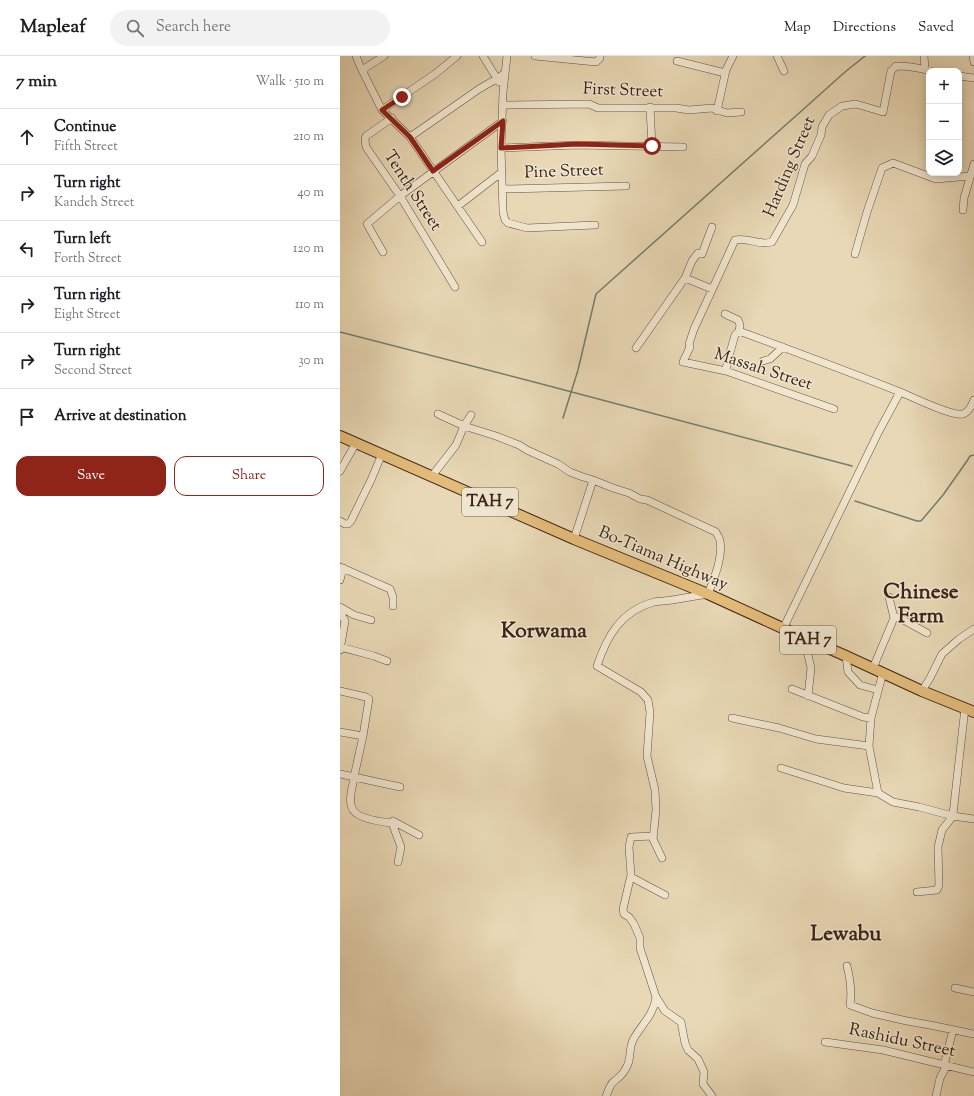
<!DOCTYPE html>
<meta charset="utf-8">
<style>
:root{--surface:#fff;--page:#f2f2f2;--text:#202124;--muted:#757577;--line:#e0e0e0;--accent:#8f2418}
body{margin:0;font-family:"Sorts Mill Goudy",serif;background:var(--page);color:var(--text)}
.controls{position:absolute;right:12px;top:12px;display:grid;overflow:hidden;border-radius:8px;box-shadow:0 2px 10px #0003}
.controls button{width:36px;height:36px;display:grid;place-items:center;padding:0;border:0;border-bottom:1px solid var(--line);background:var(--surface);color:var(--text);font:20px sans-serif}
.stop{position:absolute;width:12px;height:12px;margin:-9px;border:3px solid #8f2418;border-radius:50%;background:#fff}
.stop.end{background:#8f2418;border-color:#fff;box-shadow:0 1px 4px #0008}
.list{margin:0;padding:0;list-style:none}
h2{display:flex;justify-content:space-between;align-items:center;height:52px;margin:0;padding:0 16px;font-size:17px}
h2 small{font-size:13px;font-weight:400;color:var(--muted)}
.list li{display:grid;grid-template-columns:26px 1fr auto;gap:12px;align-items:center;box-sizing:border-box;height:56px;padding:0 16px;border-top:1px solid var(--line)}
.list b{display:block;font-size:15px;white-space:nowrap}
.list p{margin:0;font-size:13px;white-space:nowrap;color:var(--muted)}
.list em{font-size:13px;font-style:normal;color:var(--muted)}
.actions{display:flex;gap:8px;padding:12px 16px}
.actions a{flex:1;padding:9px 0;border:1px solid var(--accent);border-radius:12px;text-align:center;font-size:14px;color:var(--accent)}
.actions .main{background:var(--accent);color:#fff}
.icon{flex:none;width:22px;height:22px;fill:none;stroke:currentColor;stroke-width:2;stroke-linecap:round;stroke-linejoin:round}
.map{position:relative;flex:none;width:634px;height:1040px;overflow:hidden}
header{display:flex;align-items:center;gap:24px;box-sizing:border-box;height:56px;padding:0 20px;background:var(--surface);border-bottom:1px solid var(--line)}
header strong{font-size:19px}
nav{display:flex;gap:22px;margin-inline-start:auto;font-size:14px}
.search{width:280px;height:36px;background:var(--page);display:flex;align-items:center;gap:10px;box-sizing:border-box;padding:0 14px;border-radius:22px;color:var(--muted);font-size:15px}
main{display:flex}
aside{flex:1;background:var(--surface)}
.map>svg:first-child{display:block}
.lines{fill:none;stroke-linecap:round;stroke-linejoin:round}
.stream{stroke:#727e70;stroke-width:1.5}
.minor-casing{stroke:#665040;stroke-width:8}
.highway-casing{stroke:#3a2319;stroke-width:12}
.minor{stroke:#f0e6cf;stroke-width:7}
.highway{stroke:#e4bc7a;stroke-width:10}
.route{stroke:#8f2418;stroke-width:5}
.labels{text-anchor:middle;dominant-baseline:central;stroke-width:3;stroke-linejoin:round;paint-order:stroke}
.shield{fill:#f0e6cf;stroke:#715e50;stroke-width:1}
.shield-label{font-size:16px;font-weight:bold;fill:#3a2319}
.street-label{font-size:17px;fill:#3a2319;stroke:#f0e6cf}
.district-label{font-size:21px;font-weight:bold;fill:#3a2319;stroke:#f0e6cf}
</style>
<header>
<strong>Mapleaf</strong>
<div class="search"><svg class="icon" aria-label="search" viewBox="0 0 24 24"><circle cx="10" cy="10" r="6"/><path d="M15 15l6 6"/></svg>Search here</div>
<nav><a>Map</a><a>Directions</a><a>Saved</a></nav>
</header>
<main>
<aside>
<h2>7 min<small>Walk · 510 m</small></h2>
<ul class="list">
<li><svg class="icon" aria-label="ahead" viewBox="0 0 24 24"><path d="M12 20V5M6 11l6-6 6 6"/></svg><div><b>Continue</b><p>Fifth Street</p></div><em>210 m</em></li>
<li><svg class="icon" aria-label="right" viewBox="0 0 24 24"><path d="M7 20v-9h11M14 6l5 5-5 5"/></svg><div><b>Turn right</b><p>Kandeh Street</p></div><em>40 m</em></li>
<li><svg class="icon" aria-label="left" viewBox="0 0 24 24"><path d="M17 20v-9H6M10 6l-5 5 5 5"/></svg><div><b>Turn left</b><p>Forth Street</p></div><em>120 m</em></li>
<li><svg class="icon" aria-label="right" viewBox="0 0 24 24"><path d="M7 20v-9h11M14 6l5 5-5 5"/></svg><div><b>Turn right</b><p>Eight Street</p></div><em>110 m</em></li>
<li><svg class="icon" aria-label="right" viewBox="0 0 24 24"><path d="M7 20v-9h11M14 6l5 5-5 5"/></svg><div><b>Turn right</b><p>Second Street</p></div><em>30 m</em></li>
<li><svg class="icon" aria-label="arrive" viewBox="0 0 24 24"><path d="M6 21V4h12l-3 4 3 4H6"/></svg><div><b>Arrive at destination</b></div></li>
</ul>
<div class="actions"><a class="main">Save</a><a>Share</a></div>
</aside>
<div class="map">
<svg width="634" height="1040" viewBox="0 0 634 1040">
<rect width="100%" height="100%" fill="#e8d8b5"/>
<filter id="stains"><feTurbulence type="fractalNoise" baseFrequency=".005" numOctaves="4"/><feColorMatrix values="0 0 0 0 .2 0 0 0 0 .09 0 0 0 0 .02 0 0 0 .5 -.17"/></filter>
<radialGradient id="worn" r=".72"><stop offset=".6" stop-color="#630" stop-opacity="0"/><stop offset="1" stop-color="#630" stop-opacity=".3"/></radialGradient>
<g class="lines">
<path class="stream" d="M0,276L194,326L512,410
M223,362L238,314L256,238L467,50L505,16L525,0
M515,445L577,465H581L603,439L627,405L630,400L634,399"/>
<g class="minor-casing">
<path id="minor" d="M16,0L20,10L42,54L70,81L142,186
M143,0L159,26
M167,0L163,36L161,92L163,156L165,164L168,167L187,172L255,169
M195,0L256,6L260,2V0
M437,0L444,15
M584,0L585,13
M633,0L634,6
M337,5L385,17
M22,14L44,0
M619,20L634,22
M163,49L249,48L258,52H336L349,54L372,52L387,57L401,56
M310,51L312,90
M42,54L95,18L117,0
M377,55L386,14L393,0
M52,62L26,80L25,84L26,91L60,140L115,231
M70,81L139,33L158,22L165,17
M161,92L237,89L343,91
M163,133L286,130
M118,150L162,116
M623,154L624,142L634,108
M43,196L27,168L60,140L163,65
M515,198L527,156L542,112L553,107L596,123L630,120
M345,222L372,233
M385,258L398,264L400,269L399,275L395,279L387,307L386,315
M399,275C453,295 507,315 560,336C573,341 610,360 623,358C629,356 632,349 634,344
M296,292L345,222L352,205L358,197L362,198L372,171
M423,305L430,303L443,291
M494,353L386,315L343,306L350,291L349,288L354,273L395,184C410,181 417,190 432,186L453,149L465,108L472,100L481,79L482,71L489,59L502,50L516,48L543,56L551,15L556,10C568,10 580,12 591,15
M98,358L124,370L156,380L179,389L187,394L218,408L230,416L243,421L253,424L234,483
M0,415L16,387
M92,420L116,389L124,370L131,359
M253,424L273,432L289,437L300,443L307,444L376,476C377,479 380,482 380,485C383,501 374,523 368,538C356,540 344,542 332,544C326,545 319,545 314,546C281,555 267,580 257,610L301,636L308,644L310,656L307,700L315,734L316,754L313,783L322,802
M0,465L5,468H8L11,465L31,424L42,398
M0,511L50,533L53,541V550
M0,524L3,512
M549,541L554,562
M0,551L14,559L31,564
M0,556L5,565L0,594
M443,573L538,377L560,336
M464,582L471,612L468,640
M0,591L34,600L47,605
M506,600L508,616L520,629L538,634
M533,612L554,562L558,561L587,577
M452,633L523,661L531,662
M0,635L26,641L29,643L23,680L14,721L60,731
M582,635L590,622L602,598L619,583L634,573
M625,652L613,758V760L634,763
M392,662L439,672L476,683L529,690
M0,676L23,680
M441,712L504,732L538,737L529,690L531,662L543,616
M0,718L14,721C13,730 8,743 12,752C16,763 42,766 52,767L53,765L79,779
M538,737L553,746L579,751L613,760L602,774L598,791L599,829L597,834L577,836
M52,767L61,791L58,806
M313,780L291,781L289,791L291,819L283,853L284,858L289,861L294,868L300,882V892L316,941L325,955L341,966L345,987L348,994L358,1003L364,1016L363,1028L372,1040
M291,821L325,839
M507,910C510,922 512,936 510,949L532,957L567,965L590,969L634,978
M615,932L634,936
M485,986L543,994L634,1016
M604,1009L613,974
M266,1040C268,1036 269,1032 271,1029C272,1026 275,1025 277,1023C282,1019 286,1013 288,1008C291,1000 289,992 293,984C301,969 314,959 316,941
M596,1040L600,1022L607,1009"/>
</g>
<g class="highway-casing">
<path id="highway" d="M0,380L234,483L368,538L449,575L506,600L582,635L634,656"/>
</g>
<use href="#minor" class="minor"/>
<use href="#highway" class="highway"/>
</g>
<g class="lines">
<path class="route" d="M62,41L42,54L70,81L93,115L163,65L161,92L237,88L312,90"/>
</g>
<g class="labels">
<g class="shield">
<rect x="122" y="432" width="56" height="28" rx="3"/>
<rect x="440" y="570" width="56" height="28" rx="3"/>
</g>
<g class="shield-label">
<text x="150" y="446">TAH 7</text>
<text x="468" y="584">TAH 7</text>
</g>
<g class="street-label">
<text transform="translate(283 35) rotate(2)">First Street</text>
<text transform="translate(450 111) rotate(-67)">Harding Street</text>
<text transform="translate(224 116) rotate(-2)">Pine Street</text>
<text transform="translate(72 135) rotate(57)">Tenth Street</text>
<text transform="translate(423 314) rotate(18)">Massah Street</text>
<text transform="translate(323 503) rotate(23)">Bo-Tiama Highway</text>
<text transform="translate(562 985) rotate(12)">Rashidu Street</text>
</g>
<g class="district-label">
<text x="581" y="537">Chinese<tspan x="581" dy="24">Farm</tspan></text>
<text x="204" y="576">Korwama</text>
<text x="506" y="879">Lewabu</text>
</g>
</g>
<rect width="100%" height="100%" filter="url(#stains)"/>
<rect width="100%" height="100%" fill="url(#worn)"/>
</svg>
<div class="controls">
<button>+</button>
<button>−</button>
<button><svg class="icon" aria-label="layers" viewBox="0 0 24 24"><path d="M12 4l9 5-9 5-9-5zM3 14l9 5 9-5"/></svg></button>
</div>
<div class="stop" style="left:312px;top:90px"></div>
<div class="stop end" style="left:62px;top:41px"></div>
</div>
</main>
